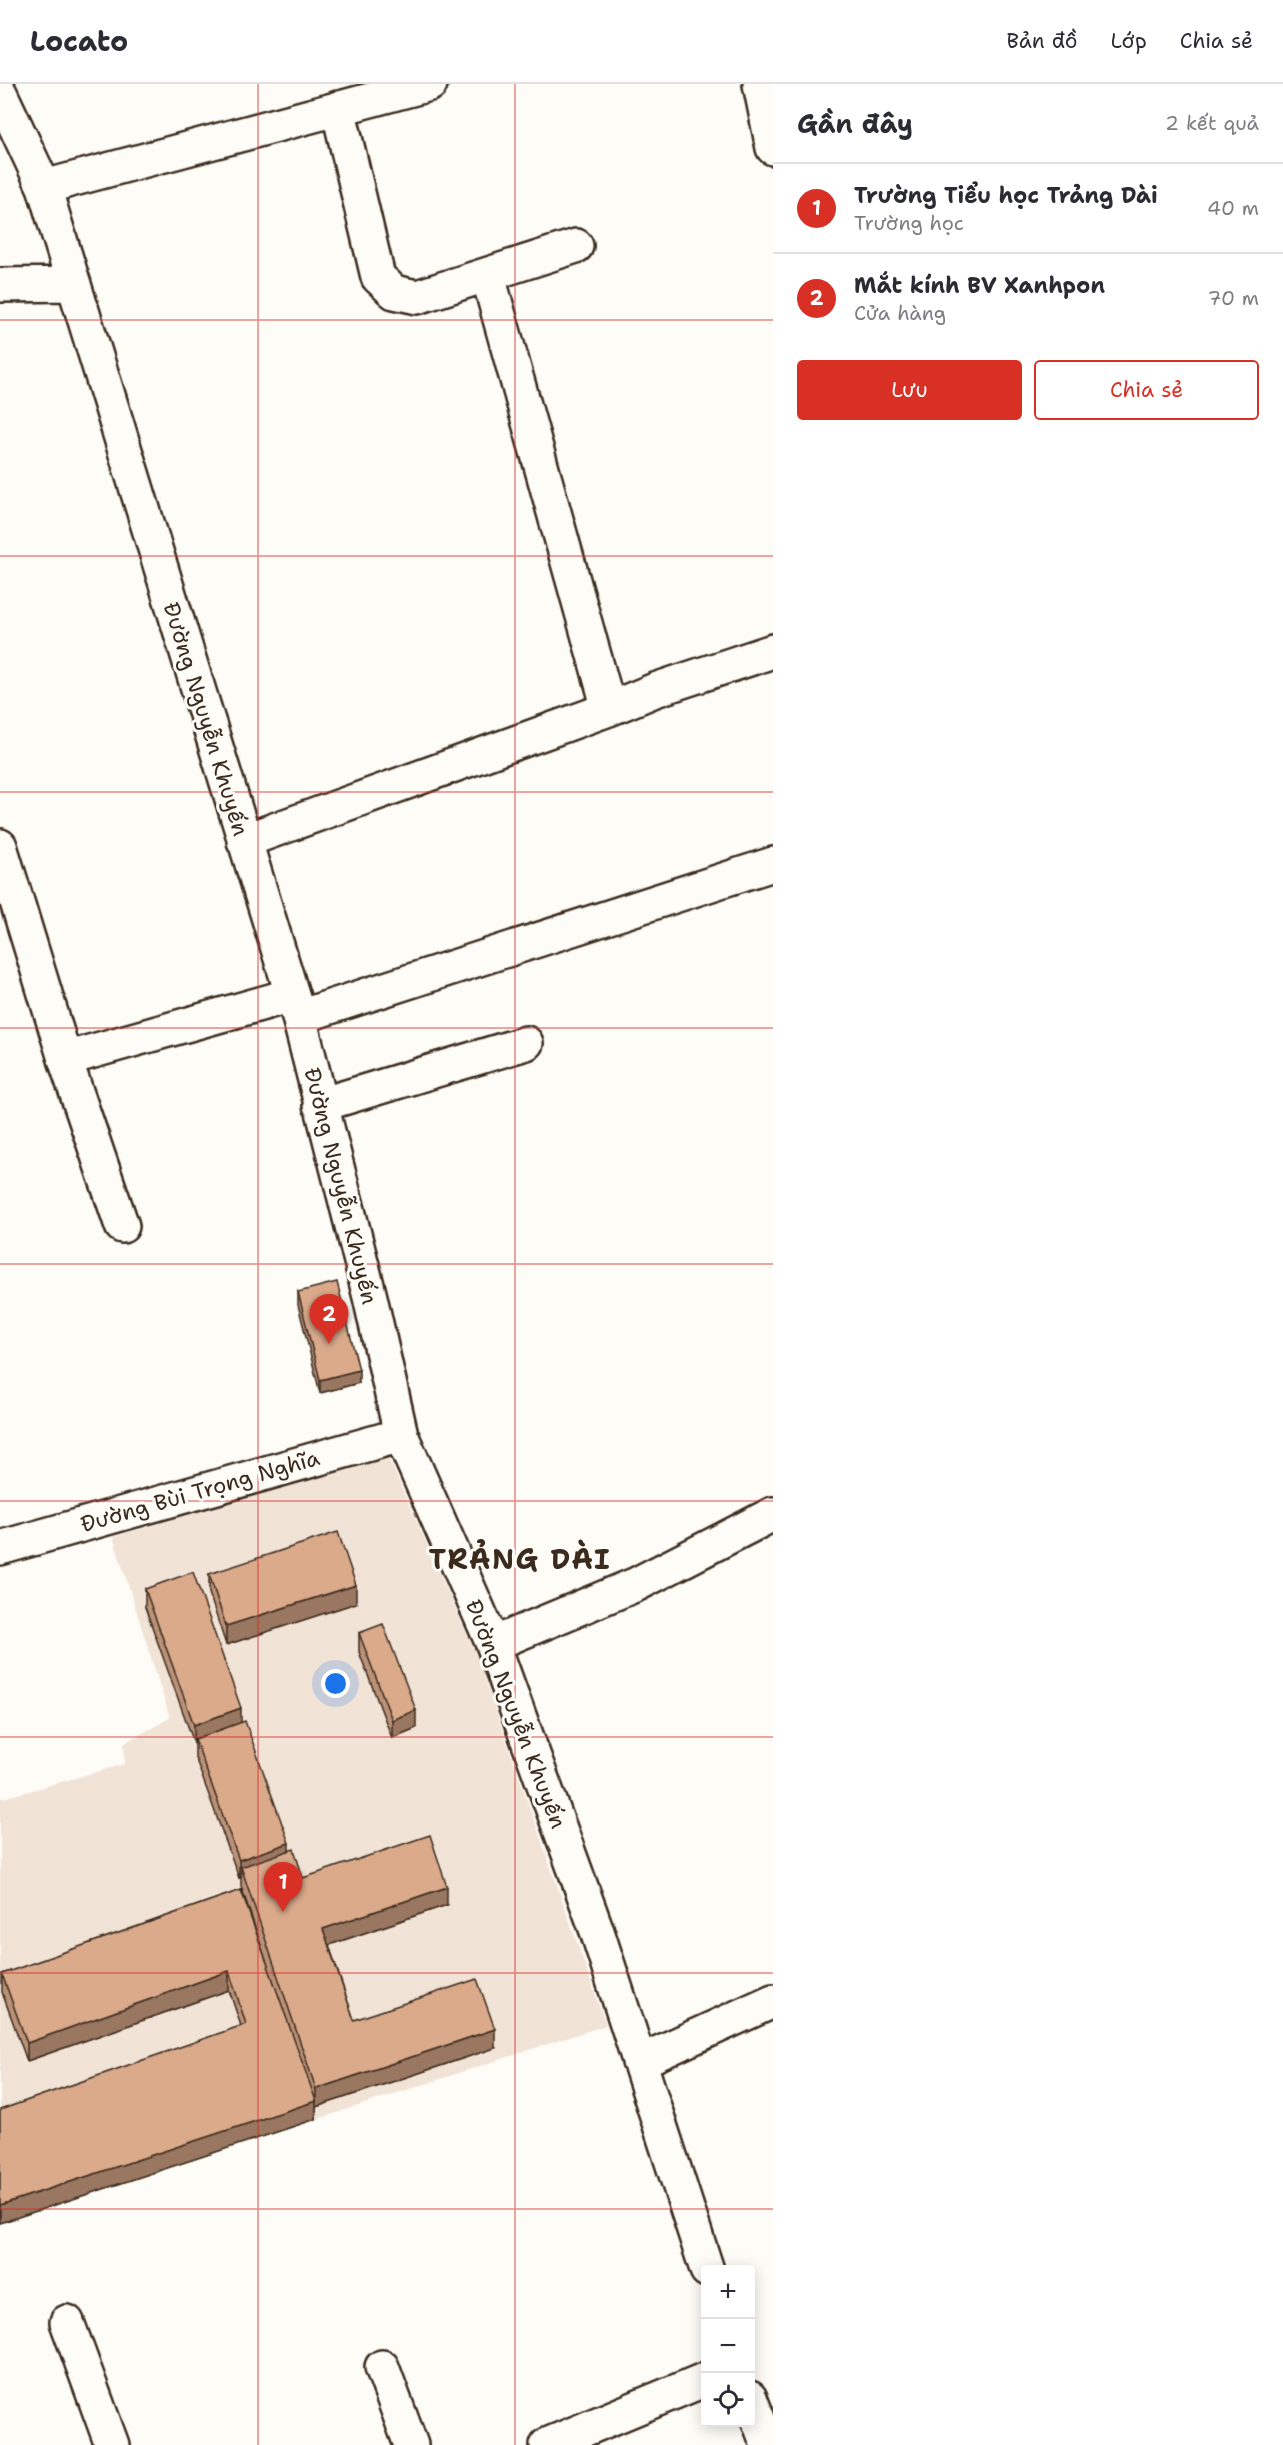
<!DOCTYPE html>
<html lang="vi">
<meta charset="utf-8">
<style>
:root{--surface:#fff;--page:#f7f7f7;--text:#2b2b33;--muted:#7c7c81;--line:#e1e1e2;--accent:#d93025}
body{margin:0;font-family:"Shantell Sans",sans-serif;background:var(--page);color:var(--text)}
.controls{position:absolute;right:18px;bottom:18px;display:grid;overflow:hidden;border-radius:6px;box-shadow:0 3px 15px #0003}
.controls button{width:54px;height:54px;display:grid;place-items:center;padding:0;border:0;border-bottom:2px solid var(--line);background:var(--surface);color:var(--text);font:30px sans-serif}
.you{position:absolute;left:336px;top:1600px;width:21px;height:21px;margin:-15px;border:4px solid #fff;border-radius:50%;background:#1a73e8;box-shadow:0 0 0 9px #1a73e833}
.badge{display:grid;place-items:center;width:39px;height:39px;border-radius:50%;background:var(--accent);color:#fff;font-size:20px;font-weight:700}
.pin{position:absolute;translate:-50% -50px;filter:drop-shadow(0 2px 3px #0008)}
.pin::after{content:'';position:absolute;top:32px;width:21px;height:18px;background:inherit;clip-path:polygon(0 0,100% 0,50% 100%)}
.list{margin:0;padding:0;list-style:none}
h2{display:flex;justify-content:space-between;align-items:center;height:78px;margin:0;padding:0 24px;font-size:26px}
h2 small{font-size:20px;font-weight:400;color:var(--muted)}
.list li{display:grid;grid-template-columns:39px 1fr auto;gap:18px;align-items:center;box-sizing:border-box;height:90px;padding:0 24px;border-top:2px solid var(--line)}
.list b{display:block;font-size:22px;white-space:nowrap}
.list p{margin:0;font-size:20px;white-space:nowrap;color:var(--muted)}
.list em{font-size:20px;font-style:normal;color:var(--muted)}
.actions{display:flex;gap:12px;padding:18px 24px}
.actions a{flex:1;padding:14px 0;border:2px solid var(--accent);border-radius:6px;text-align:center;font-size:21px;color:var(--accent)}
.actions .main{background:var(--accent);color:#fff}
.icon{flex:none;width:33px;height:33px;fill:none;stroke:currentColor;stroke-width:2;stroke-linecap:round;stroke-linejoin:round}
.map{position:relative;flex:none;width:773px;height:2361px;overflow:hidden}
header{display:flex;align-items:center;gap:36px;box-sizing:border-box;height:84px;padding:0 30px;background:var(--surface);border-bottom:2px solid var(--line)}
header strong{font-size:28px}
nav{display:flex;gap:33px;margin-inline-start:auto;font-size:21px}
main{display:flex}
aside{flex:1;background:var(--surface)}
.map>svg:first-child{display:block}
.built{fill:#f2e3d7}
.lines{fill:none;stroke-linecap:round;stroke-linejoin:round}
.minor-casing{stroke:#3b2a1e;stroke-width:38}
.minor{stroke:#fdfcf7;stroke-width:33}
.wall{fill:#bb9278;stroke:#3b2a1e;stroke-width:1.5}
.shaded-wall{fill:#997761;stroke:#3b2a1e;stroke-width:1.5}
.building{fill:#daaa8b;stroke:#3b2a1e;stroke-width:1.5}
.grid{fill:none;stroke:#d62828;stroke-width:1.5;stroke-opacity:0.55}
.labels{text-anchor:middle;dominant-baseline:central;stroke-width:6;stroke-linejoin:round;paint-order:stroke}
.street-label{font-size:22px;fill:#3b2a1e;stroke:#fdfcf7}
.district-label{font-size:28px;font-weight:bold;letter-spacing:1.5px;fill:#3b2a1e;stroke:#fdfcf7}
</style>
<header>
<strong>Locato</strong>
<nav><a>Bản đồ</a><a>Lớp</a><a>Chia sẻ</a></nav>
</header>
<main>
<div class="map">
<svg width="773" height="2361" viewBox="0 0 773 2361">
<rect width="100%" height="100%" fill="#fdfcf7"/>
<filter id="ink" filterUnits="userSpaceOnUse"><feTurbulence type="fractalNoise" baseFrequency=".0167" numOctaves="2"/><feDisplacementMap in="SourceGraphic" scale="12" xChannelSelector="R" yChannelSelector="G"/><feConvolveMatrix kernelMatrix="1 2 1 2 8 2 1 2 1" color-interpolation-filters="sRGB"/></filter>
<g filter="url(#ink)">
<path class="built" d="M388,1373L476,1570L606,1941L0,2139V1715L125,1680L124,1659L170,1634L113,1453Z"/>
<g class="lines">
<g class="minor-casing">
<path id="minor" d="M760,0L773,64
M0,9L44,103L299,933L370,1213L401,1351L493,1560L597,1847L707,2186
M338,24L378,193L394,208L417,213L576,162
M44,103L430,0
M488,192L609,625
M0,201L74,200
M244,757L609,625L655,606L773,567
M0,762L65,975
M299,933L773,780
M320,1021L526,959
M122,1142L65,975L292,911
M0,1464L401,1351
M493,1560L637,1500L773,1430
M639,1978L773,1917
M67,2238L112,2361
M382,2283L411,2361
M750,2314L768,2361
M547,2361L706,2295"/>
</g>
<use href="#minor" class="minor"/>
</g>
<path class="wall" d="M298,1208L359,1299L320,1309L298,1221Z
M209,1490L356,1519L226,1561L209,1509Z
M145,1505L241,1639L289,1767L303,1794L447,1821L329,1861L354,1936L495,1964L316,2023V2022V2035L0,2139V2026L241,1942L229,1906L27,1977L2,1908V1890L241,1806L278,1912L241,1802V1793L239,1794L195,1673V1658L194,1659L145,1523Z
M359,1549L416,1644L392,1654L359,1568Z"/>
<path class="shaded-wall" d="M359,1286V1299L320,1309V1296Z
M356,1501V1519L226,1561V1542Z
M241,1624V1642L195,1655V1658L194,1659V1641Z
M416,1626V1644L392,1654V1636Z
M289,1759V1777L241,1783V1793L239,1794V1776Z
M447,1803V1821L323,1863V1845Z
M229,1887V1906L27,1977V1959Z
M495,1945V1964L316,2023V2005Z
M316,2017V2035L0,2139V2121Z"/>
<path class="building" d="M337,1198L359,1286L320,1296L298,1208Z
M338,1448L356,1501L226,1542L209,1490Z
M193,1488L241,1624L194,1641L145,1505Z
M383,1540L416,1626L392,1636L359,1549Z
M245,1637L289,1759L239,1776L195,1655Z
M430,1751L447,1803L323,1845L354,1936L477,1895L495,1945L316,2005L241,1783L294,1765L303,1794Z
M241,1806L316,2017L0,2121V2026L246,1940L229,1887L27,1959L2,1890Z"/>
</g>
<path class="grid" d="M258,0V2361M515,0V2361M0,236H773M0,472H773M0,708H773M0,944H773M0,1180H773M0,1417H773M0,1653H773M0,1889H773M0,2125H773"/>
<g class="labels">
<g class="street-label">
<text transform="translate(206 635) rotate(73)">Đường Nguyễn Khuyến</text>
<text transform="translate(341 1102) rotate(76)">Đường Nguyễn Khuyến</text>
<text transform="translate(200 1407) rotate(-16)">Đường Bùi Trọng Nghĩa</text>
<text transform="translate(516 1630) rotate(69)">Đường Nguyễn Khuyến</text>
</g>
<g class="district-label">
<text x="520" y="1475">TRẢNG DÀI</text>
</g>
</g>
</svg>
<div class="controls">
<button>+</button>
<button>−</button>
<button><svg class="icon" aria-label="locate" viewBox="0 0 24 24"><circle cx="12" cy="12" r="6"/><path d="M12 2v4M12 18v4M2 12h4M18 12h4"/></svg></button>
</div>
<div class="you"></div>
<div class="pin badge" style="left:283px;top:1828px">1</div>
<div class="pin badge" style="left:329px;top:1260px">2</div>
</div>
<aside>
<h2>Gần đây<small>2 kết quả</small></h2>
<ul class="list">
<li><span class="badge">1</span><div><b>Trường Tiểu học Trảng Dài</b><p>Trường học</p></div><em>40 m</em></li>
<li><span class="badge">2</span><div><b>Mắt kính BV Xanhpon</b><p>Cửa hàng</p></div><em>70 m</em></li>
</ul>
<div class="actions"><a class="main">Lưu</a><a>Chia sẻ</a></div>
</aside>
</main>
